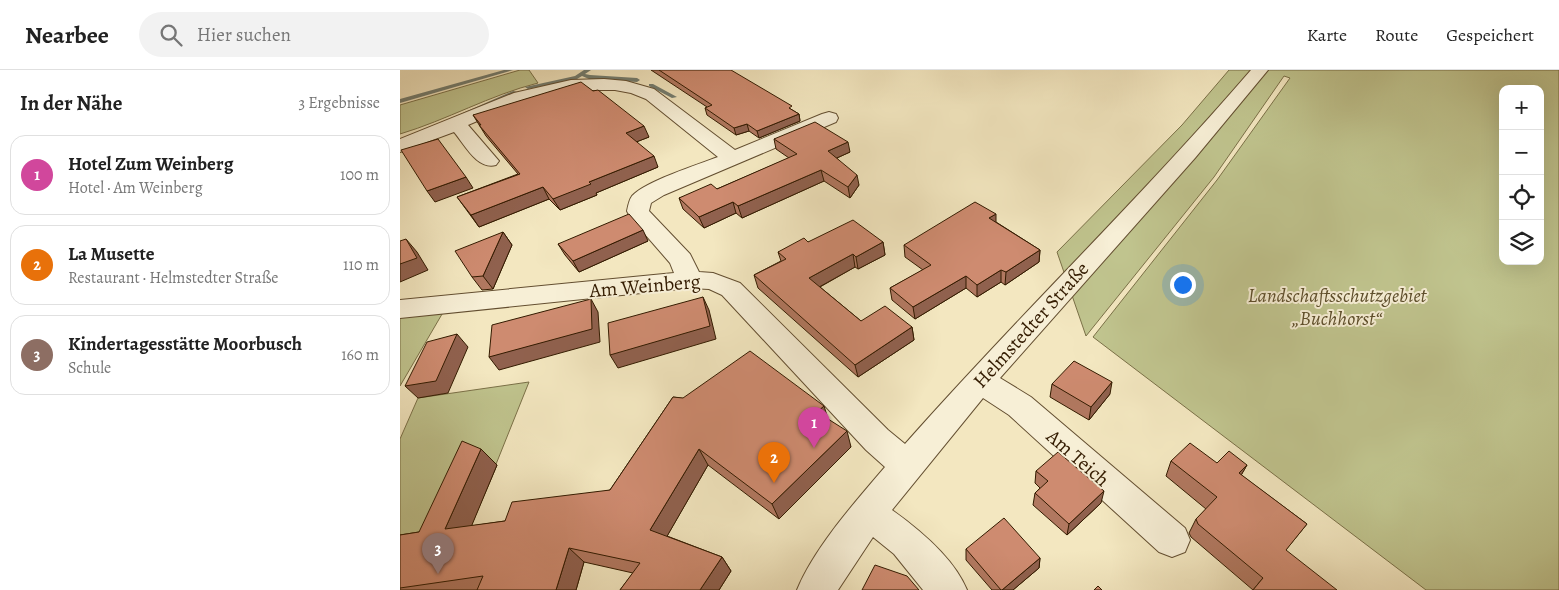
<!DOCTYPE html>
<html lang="de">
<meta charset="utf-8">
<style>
:root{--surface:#fff;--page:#f2f2f2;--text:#222;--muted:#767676;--line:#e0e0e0;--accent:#0b8043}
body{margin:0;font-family:Alegreya,serif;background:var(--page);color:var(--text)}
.controls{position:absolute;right:15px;top:15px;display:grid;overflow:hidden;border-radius:10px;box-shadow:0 5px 20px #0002}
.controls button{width:45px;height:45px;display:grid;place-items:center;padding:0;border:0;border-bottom:1px solid var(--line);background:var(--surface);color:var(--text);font:25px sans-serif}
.you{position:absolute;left:782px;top:214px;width:18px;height:18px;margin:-12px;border:4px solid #fff;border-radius:50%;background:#1a73e8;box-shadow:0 0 0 8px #1a73e833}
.badge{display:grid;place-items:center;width:32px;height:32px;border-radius:50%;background:var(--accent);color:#fff;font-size:16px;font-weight:700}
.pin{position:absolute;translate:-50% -41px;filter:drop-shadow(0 1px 2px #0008)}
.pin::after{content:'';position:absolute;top:26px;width:18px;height:15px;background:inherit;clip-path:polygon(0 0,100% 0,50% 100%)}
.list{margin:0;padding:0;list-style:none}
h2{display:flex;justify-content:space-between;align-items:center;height:65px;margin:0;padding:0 20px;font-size:21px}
h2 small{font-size:16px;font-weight:400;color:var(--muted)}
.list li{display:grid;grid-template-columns:32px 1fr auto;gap:15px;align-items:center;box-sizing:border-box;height:80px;margin:0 10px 10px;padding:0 10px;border:1px solid var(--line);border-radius:15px}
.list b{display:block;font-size:19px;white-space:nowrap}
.list p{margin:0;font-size:16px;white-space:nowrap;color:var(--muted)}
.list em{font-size:16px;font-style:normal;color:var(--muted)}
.icon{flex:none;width:28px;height:28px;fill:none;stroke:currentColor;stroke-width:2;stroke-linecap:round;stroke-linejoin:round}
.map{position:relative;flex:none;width:1159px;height:520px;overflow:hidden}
header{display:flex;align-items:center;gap:30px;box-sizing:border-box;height:70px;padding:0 25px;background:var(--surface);border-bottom:1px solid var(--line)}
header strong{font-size:24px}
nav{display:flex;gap:28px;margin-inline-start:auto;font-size:18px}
.search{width:350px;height:45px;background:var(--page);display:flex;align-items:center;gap:12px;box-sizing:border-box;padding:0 18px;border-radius:28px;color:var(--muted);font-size:19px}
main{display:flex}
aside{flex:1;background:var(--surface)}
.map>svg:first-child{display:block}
.green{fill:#c0c48e;stroke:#7a7047;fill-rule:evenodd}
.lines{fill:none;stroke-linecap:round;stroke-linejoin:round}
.stream{fill:#737d70;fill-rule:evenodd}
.minor-casing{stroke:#634e30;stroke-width:2}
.minor{fill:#f7efd6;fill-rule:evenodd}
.wall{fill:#b17860;stroke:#331b00}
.shaded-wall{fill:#90614e;stroke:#331b00}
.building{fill:#ce8b70;stroke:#331b00}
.labels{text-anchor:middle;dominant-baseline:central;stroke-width:4;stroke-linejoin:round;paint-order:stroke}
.street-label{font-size:20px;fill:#331b00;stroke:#f7efd6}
.park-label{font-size:20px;font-style:italic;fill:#5d4e2b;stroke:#f7efd6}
</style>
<header>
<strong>Nearbee</strong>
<div class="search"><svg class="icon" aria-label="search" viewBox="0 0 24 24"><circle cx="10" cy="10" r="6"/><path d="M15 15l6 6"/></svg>Hier suchen</div>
<nav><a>Karte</a><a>Route</a><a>Gespeichert</a></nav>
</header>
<main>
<aside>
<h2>In der Nähe<small>3 Ergebnisse</small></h2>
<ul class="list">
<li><span class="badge" style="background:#d1479c">1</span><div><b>Hotel Zum Weinberg</b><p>Hotel · Am Weinberg</p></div><em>100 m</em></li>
<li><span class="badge" style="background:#e8710a">2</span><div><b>La Musette</b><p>Restaurant · Helmstedter Straße</p></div><em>110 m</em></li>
<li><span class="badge" style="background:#8d6e63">3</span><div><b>Kindertagesstätte Moorbusch</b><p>Schule</p></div><em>160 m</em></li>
</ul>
</aside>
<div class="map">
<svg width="1159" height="520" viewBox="0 0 1159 520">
<rect width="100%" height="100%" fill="#f3e7c0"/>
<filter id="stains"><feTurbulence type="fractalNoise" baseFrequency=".004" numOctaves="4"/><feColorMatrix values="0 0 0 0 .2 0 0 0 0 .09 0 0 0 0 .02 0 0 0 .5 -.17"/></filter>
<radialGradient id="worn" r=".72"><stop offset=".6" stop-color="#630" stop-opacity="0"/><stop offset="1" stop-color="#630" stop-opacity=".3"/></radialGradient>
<path class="green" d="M120,0H129L138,13C90,25 47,50 0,64V35Z
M829,0H1159V520H1026L693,267L817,110L890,8L884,6L814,107L686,266L657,182L782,55ZM1103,19H1140V191H1103Z
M45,239L0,316V243Z
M129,312L64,474L0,482V369L18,328Z"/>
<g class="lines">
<path class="stream" d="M104,0H113L0,33V29Z
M184,0H191L185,4L190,5L237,8L240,10L237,12L189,9L182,6L177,9L128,19L125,17L175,6Z
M249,14H253L277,27L272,28L249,16Z
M113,21L118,22L54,50L49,49Z"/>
<g class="minor-casing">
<path id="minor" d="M851,0H868L795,88L600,308L631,327L785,458L790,470L785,482L772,487L759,482L609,345L583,328L492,440C520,460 554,488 567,520H523L494,484L473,467L438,520H397C414,478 455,432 485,397L466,380L322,225L309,219L290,218L0,248V230L274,203L270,193L230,147L227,141C228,136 229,130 232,126C246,111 297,95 318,87L246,29L231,23L215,20H171L148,24L103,40L68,55L99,91L96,95C77,100 65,75 54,62L0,82V69L114,23L171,10L204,9L226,11L254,19L335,80L422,44L429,42L436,44L438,48L436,52L264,125L251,133L249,141L290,184L299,202L313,203L340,213L488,360L505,374C617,247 740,129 851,0Z"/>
</g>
<use href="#minor" class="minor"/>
</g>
<path class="wall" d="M251,0H325L399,44L400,51L359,68L349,61L336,65L307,45L305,38L307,37Z
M73,45L249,67L236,72L258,97L196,123L197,125L160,140L149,129L79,157L57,127L118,104L86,66Z
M374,69L450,82L437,88L459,115L450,128L424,111L342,148L336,143L304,158L283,139L279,128L317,119L389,88L376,79Z
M596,152L640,180L639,192L605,215L601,212L577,227L566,218L515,249L492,230L490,218L523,200L505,187L504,175Z
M103,162L112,175L93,219L82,220L72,207Z
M248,171L179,202L165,185L158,174Z
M408,172H483L485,185L458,199L455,197L420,217L461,251L512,257L514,270L458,307L358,218L354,205L381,191L378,182Z
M652,314L710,324L689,350L650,327Z
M273,327L428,349L451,377L379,449L308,395L267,466L322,487L331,501L319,520H220L233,503L184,492L176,520H0V465L19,462L97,395L71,456L105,451L210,420Z
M771,391L847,395L841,405L907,454L853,520L791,467L789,463L796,449L806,439L766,406Z
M636,401L701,433L667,465L633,435L635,423L640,418L635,413Z
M566,479L640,488L639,498L613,520H592L566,490Z"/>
<path class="shaded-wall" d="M399,44L400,51L359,68L357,61Z
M347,54L349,61L336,65L334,58Z
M244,56L249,67L231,74L226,63Z
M448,72L450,82L430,91L428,81Z
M254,86L258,97L196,123L197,125L160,140L153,129L189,112Z
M421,100L424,111L342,148L338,136Z
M457,105L459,115L450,128L448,117Z
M66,107L73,118L35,132L27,121Z
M143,117L149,129L79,157L71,145Z
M333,132L336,143L304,158L299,147Z
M596,144V156L589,148Z
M243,160L248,171L179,202L173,191Z
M103,162L112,175L93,219L83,206Z
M6,169L17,182L28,200L0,212V194Z
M483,172L485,185L458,199L456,187Z
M640,180L639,192L605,215L606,202Z
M453,184L455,197L412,221L409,208Z
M601,200V212L577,227V215Z
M566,206V218L515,249L513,237Z
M303,227L309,240L316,269L218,298L210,285Z
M191,229L198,242L200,272L99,300L89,287Z
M512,257L514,270L458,307L455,295Z
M57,264L68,277L48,323L18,328L5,316Z
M712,312L710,324L689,350L691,337Z
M424,336L429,352L417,342Z
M447,361L451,377L379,449L372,434Z
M81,379L97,395L64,474L45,459Z
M299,379L308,395L262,475L250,460Z
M847,395L839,409V403Z
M704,421L701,433L667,465L669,454Z
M169,478L184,492L176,520H156Z
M322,487L331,501L319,520H300Z
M640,488L639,498L613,520H602Z"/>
<path class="building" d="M259,0H331L392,36L389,38L399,44L357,61L347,54L334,58L305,38L312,35Z
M181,12L193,21L198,20L244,56L226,63L254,86L189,112L191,114L153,129L143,117L71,145L57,127L120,104L79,55H81L73,45Z
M415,52L448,72L428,81L457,105L448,117L421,100L338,136L333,132L299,147L279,128L311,114L317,119L397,84L374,69Z
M38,69L66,107L27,121L1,80Z
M575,132L596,144L589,148L640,180L606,202L601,200L577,215L566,206L513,237L490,218L531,195L504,175Z
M229,144L243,160L173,191L158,174Z
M453,150L483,172L456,187L453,184L409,208L461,251L485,236L512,257L455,295L354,205L386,189L378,182L404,168L408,172Z
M103,162L83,206L72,207L55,181Z
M6,169L17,188L0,194V171Z
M303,227L310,256L210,285L208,253Z
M191,229L192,259L89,287L92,255Z
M57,264L36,311L5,316L27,272Z
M350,281L424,336L417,342L447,361L372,434L299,379L250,460L322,487L300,520H220L240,493L169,478L156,520H77L83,506L0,518V465L19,462L62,371L81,379L45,459L105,451L112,432L210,420L273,327L283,328Z
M674,291L712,312L691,337L652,314Z
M790,373L817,393L829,381L847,395L839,403L907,454L886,480L937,520H853L863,508L798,454L796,449L817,427L771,391Z
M658,382L704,421L669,454L635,423L648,411L636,401Z
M604,448L640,488L602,520H601L566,479Z
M475,495L507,506L519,520H462Z
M698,516L702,520H694Z"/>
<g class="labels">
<g class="street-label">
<text transform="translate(245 216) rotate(-5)">Am Weinberg</text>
<text transform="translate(631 255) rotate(-48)">Helmstedter Straße</text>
<text transform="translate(678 388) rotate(41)">Am Teich</text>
</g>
<g class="park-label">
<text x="937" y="225">Landschaftsschutzgebiet<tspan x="937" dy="23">„Buchhorst“</tspan></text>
</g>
</g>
<rect width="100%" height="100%" filter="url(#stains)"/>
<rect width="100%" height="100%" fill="url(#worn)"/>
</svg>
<div class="controls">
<button>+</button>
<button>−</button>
<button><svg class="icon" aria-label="locate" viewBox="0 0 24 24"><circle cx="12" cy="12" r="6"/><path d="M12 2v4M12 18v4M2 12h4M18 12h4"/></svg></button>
<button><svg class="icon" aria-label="layers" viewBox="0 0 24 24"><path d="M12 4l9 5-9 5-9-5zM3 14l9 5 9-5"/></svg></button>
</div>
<div class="you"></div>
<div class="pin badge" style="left:414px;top:378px;background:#d1479c">1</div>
<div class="pin badge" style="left:374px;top:413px;background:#e8710a">2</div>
<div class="pin badge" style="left:38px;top:504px;background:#8d6e63">3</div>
</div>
</main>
